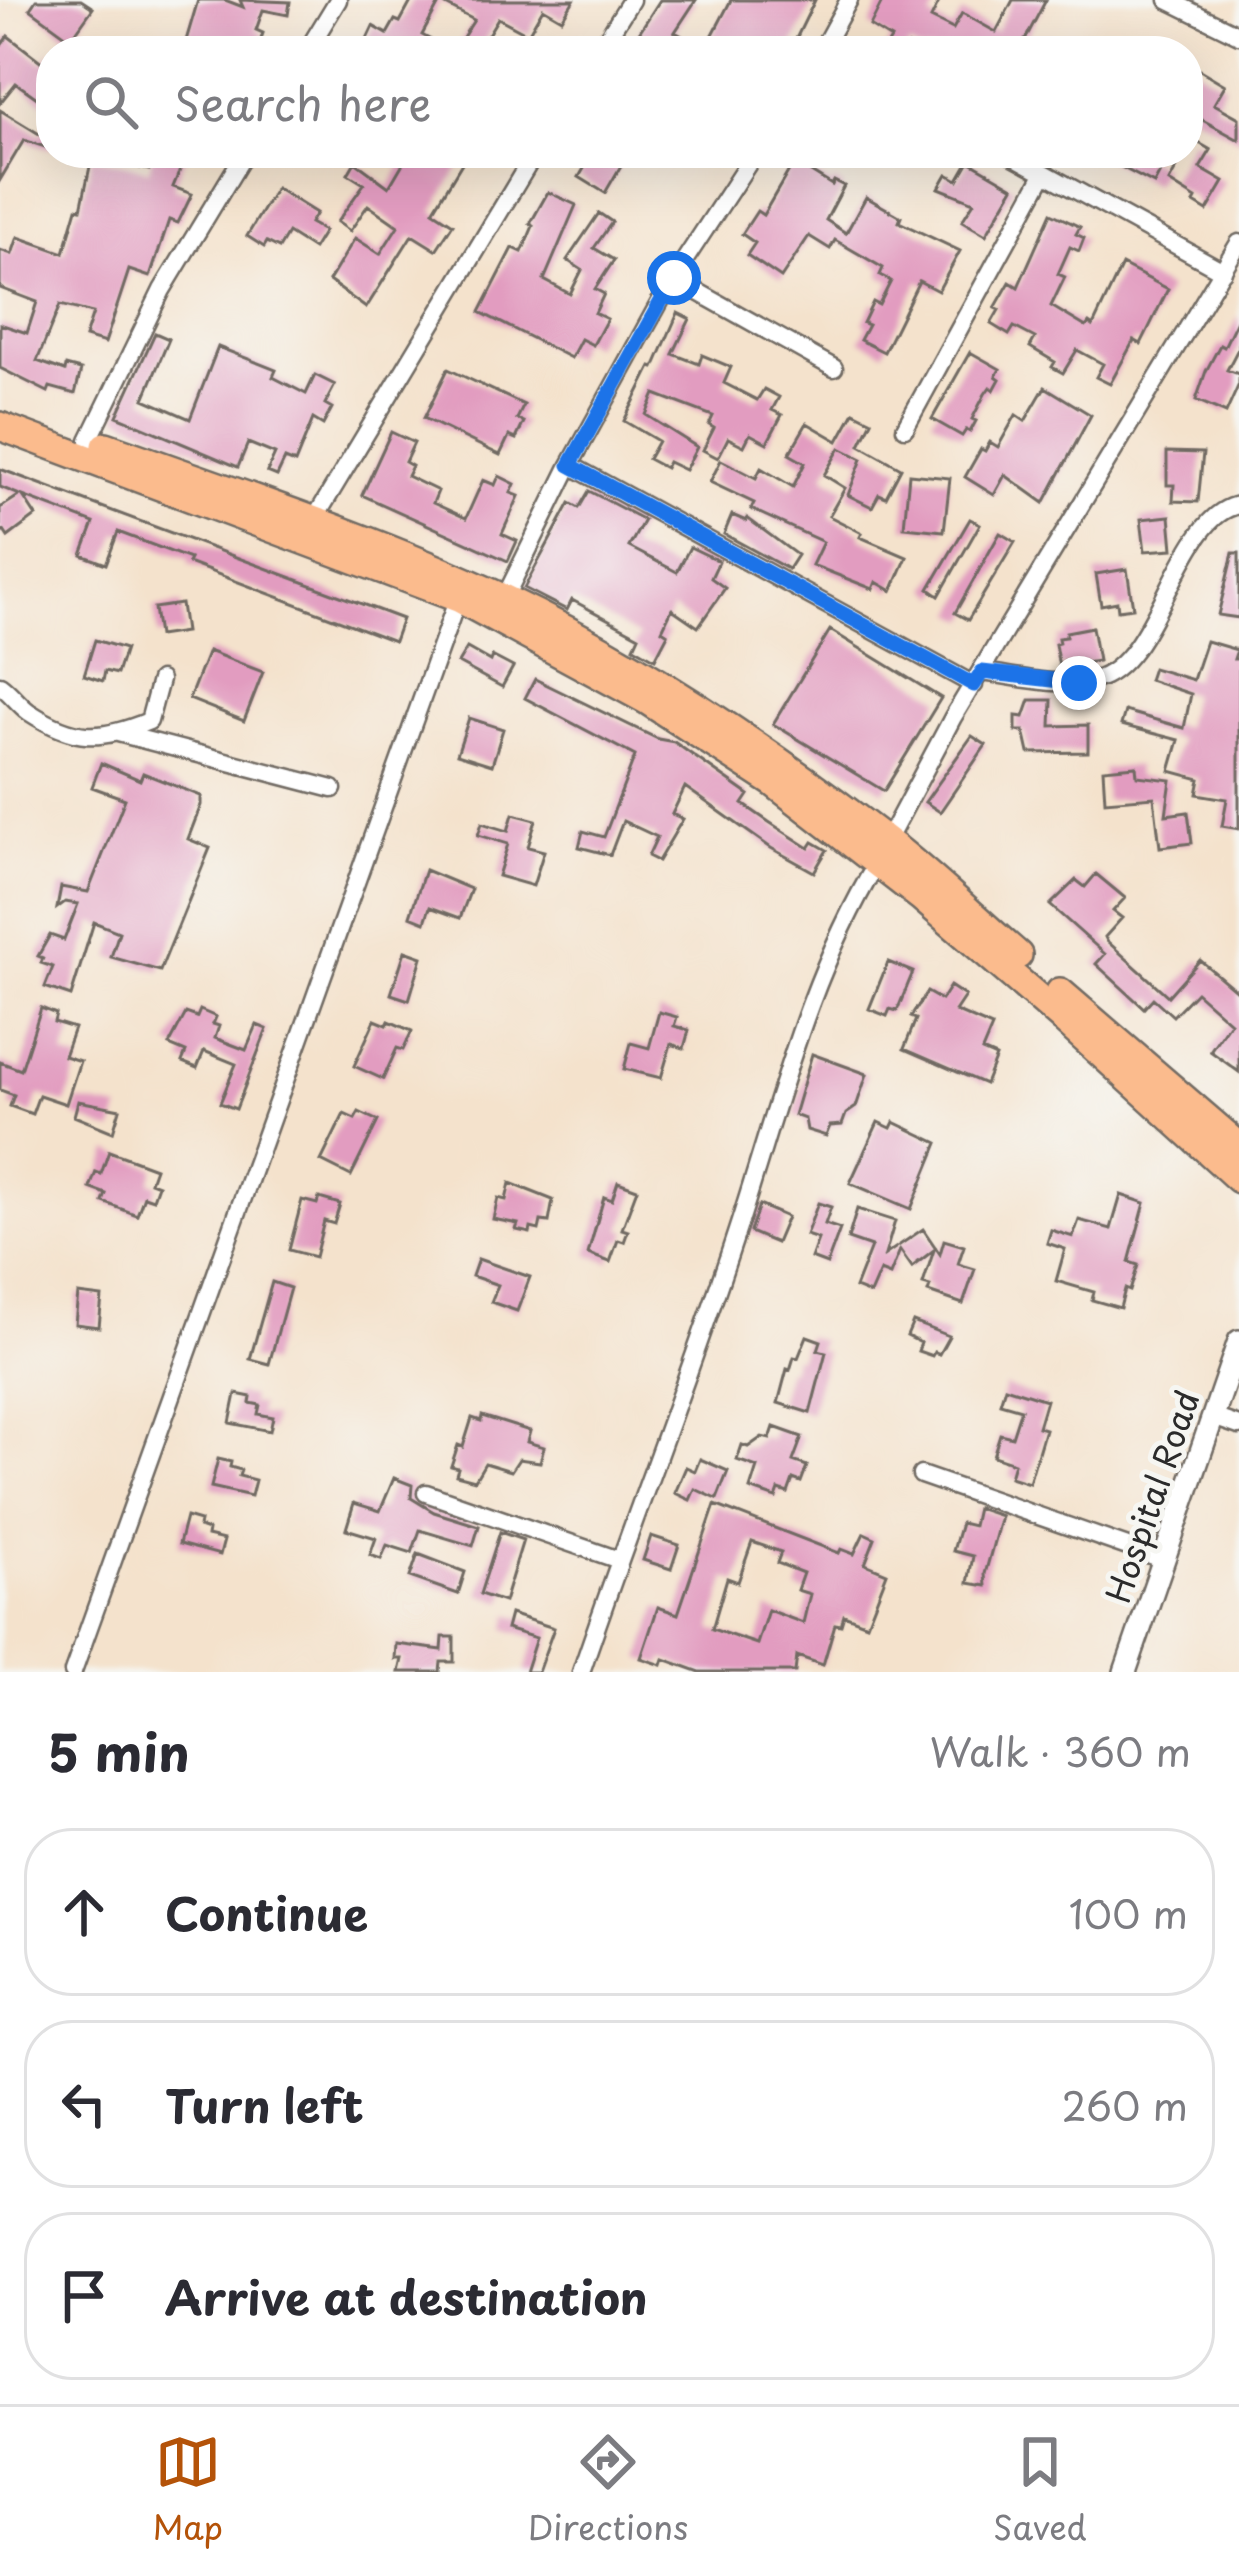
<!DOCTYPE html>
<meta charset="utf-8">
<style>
:root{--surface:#fff;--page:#f7f7f7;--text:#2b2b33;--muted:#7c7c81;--line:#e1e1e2;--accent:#b45309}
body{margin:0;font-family:"Playpen Sans",sans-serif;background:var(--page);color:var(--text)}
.stop{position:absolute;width:36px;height:36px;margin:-27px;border:9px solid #1a73e8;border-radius:50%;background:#fff}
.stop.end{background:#1a73e8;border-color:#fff;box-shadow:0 3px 12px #0008}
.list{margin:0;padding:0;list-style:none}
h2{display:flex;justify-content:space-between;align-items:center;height:156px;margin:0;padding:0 48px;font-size:51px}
h2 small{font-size:39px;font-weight:400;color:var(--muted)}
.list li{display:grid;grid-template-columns:78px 1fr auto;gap:36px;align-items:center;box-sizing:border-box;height:168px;margin:0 24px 24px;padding:0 24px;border:3px solid var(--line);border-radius:48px}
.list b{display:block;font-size:45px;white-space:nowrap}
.list em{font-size:39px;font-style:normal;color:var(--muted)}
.icon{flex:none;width:66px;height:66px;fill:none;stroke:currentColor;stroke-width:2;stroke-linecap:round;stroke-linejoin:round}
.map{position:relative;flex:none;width:1239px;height:1672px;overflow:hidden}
.search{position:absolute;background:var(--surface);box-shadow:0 12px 48px #0002;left:36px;right:36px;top:36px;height:132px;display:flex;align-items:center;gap:30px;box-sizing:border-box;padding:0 42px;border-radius:48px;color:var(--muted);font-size:45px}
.sheet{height:732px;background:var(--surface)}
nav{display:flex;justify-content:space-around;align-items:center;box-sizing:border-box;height:168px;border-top:3px solid var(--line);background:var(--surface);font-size:33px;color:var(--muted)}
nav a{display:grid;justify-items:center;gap:6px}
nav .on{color:var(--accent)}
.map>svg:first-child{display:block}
.building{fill:#e29cc0;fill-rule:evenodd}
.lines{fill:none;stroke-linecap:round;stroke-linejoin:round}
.minor-casing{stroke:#716b63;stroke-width:21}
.tertiary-casing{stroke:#716b63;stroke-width:26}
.trunk-casing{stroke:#716b63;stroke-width:32}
.minor{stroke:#fff;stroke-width:16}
.tertiary{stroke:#fff;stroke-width:21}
.trunk{stroke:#fbbb8d;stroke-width:27}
.route{stroke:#1a73e8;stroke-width:15}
.labels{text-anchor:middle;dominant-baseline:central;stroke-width:10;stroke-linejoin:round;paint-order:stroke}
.street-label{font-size:33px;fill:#2b2b2b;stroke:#f6f6f2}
</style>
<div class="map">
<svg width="1239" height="1672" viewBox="0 0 1239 1672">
<rect width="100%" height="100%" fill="#f6f6f2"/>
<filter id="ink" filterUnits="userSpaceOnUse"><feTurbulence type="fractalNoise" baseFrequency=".00833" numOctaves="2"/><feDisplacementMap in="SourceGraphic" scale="24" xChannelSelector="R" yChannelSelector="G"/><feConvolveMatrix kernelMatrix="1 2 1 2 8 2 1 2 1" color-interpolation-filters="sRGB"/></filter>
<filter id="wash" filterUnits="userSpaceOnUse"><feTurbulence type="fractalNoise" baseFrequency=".004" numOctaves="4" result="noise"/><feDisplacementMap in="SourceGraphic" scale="48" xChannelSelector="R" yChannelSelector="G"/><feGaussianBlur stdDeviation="2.7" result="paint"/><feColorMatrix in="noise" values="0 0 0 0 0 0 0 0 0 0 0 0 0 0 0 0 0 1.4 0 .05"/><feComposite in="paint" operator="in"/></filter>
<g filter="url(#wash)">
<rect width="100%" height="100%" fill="#f4e2cc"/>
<g id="blocks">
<path class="building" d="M36,0H81L93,8L71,39L30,9Z
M198,0H225L243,7L240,0L290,2L288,15L263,10L256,30L263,33L257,51H208L185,44Z
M412,0H574L562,19L543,8L528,34L498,18L478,51H454L474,20L440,2L422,35L433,41L427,51H386L366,41L373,26L387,34L395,20L400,22Z
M660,0H696L675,32L710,51H672L658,42L652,51H627Z
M731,0H815L790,51H724L709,42Z
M883,0H940L931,18L953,29L962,13L996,32L1013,0H1046L1019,51H920L909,45L906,51H884L891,39L870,26Z
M8,36L43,63L51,51V108L16,83L0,103V47Z
M1188,63L1225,85L1214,104L1239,118V140L1188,112Z
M0,110L41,135L51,112V149L24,140L0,180Z
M1192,139L1211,150L1200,168L1224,182L1207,211L1194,203L1196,199L1169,182Z
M153,153H187L173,187L192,194L178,223L169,220L150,277L129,270L105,343L85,337L93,313L60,305L37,361L65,371L66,366L81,370L75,394L50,387L48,392L0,368V324L27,333L37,302L0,288V250L12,254L18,237L64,253L77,208L81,209L92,157L149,170Z
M409,153H468L433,211L453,224L436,250L412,235L366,308L329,281L355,238L380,254L398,226L368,205L350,231L337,222L364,184L348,174L355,162L389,187Z
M593,153H618L626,157L605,193L579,177Z
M1094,153H1135L1163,167L1154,184Z
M798,155L811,163L806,169L832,185L834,181L844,186L826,220L846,233L866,197L901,217L899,222L960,251L938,291L919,281L884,352L860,340L868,325L863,323L873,302L879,305L891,281L880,275L883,268L835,240L830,249L809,236L781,278L747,255L755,243L742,234L757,211L763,215Z
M969,161L1014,187L986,235L962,221L974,202L939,188L947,174L958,180Z
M276,188L316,213L310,223L324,231L313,249L288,233L279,248L267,242L264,247L247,236Z
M548,192L576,205L544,280L570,294L582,270L567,260L599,213L612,222L594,248L614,260L595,289L604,294L595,313L607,319L593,345L581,339L571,358L480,312L513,248L522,252L533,226L530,224Z
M1051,213L1080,227L1076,234L1084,238L1079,251L1070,247L1058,274L1065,277L1051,306L1086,327L1089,323L1093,326L1122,265L1168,289L1141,344L1134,340L1110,384L1096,377L1103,364L1077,350L1063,373L1052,367L1055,362L1030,347L1035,338L1014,327L1009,335L991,324L999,310L995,308L1010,282L1018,287Z
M678,313L690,319L673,354L699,364L702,355L731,367L724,383L757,400L764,389L779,397L772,410L782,415L767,443L750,434L744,446L728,438L718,458L703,450L714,428L709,425L713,416L655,394L646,415L697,447L685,470L668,462L665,468L648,459L658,441L624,421L651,367L654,368Z
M1239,316V347L1227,370L1239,374V384L1226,413L1196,400L1206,371L1220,345L1224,347Z
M155,333L169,339L144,399L190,419L218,347L276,370L273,377L306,394L315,375L335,385L325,404L332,408L323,425L313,419L295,463L285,459L277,476L267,472L275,454L248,443L238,467L117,416Z
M970,352L1000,369L996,376L1000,379L994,390L990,387L985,394L972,419L976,421L970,432L966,430L962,436L932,419Z
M448,369L524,405L517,419L524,422L516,439L509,436L500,455L424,418Z
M1045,387L1091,415L1044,503L1005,475L994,495L965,477L981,449L985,451L990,442L998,447L1016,415L1025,421Z
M854,412L872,421L860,445L901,468L886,497L879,494L872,507L848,495L862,459L840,448L824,475L845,488L829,516L862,533L860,537L907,557L892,591L876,582L873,589L812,565L823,542L751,509L754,503L710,482L721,460L756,478L761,468L793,487L805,463L789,454L807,423L838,441Z
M391,432L414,443L405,462L412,466L407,476L438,491L433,503L466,518L483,480L495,485L499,476L515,484L511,493L519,496L502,534L517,541L508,561L362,495Z
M1167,452L1203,453L1198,502L1173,501L1174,485H1167Z
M0,469L402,619L394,641L188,563L190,559L118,532L106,564L82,555L94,523L23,496L36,516L8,537L4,531L0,534V508L20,495L0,487Z
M909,474L950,478L944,531L904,527Z
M589,491L644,520L629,547L677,572L690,547L719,561L711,578L725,588L698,627L672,609L662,630L668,634L655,659L634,647L639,636L572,600L567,610L524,588L570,503L579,508Z
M732,515L746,521L747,518L797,555L788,569L724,534Z
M1170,516L1173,549L1145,551L1141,519Z
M970,519L980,524L939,596L929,589Z
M1000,533L1015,542L968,620L955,613Z
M1233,553H1239V618L1218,615Z
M1127,569L1133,608L1118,610L1117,602L1101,605L1096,574Z
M181,604L185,632L158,636L154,608Z
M1092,627L1098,661L1059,667L1055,644L1059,643L1058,638L1066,637V632Z
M830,630L941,698L884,791L773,724Z
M95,640L125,649L117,674L105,671L103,681L84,675Z
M1206,641L1237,650L1234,659H1239V829L1222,826L1227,799L1197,794L1200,779L1170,771L1179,740L1121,725L1125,711L1184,728L1191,694L1149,680L1153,668L1193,680Z
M467,648L490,661L492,656L513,667L502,687L458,663Z
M208,651L263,672L244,721L189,699Z
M535,679L658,739L674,742L749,795L743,804L769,822L809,848L813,842L827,850L814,872L771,848L685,787L672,814L683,819L658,861L648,856L657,837L623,821L610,855L579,847L583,831L604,837L635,756L525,698Z
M1030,700H1052L1051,726L1088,725V752L1029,753L1024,731H1016V716L1024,717Z
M469,718L503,729L492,765L457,754Z
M972,736L986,745L940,812L925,802Z
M101,763L140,780L143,773L201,796V805L188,839L210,848L160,971L111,957L119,932L94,922L71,996L45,987L53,967L41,963L43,958L38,956L50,935L64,940L78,904L65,902L57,908L61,887L88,892L125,799L92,787Z
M1136,766L1137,776L1171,780L1166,815L1188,812L1192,843L1160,847L1154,797L1105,801L1103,769Z
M513,814L536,820L528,847L544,851L533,886L498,876L508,844L478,835L482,823L508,831Z
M425,870L471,889L460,918L430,907L425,922L410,916Z
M1096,874L1125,898L1113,911L1122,918L1105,937L1107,941L1168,996L1200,960L1239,993V1072L1210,1051L1230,1022L1196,992L1173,1016L1153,998L1144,1008L1096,964L1105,954L1050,905L1076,880L1085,887Z
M405,951L422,957L409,1000L391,994Z
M888,962L913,972L897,1011L890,1009L887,1016L869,1009Z
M950,986L965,996L955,1011L992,1027L982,1051L996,1057L985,1084L904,1049L916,1019L911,1017L927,992L941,1000Z
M41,1008L56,1014L54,1022L74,1028L64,1056L80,1061L66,1104L39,1095L32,1114L10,1106L14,1095L0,1090V1062L21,1070Z
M200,1010L216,1017L213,1024L219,1026L215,1038L246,1050L257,1025L267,1029L236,1109L220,1103L236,1064L204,1051L197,1068L182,1062L186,1052L169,1045L186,1013L197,1017Z
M659,1012L677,1017L674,1026L689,1030L684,1048L671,1044L661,1078L624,1069L631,1043L649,1048Z
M375,1020L387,1025L389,1021L412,1031L403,1050L397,1048L383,1079L354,1066Z
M812,1054L867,1074L856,1107L846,1114L842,1125L830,1126L826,1136L807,1130L805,1119L794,1115Z
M78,1101L120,1109L113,1132L74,1116Z
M359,1112L378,1121L351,1176L321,1161L344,1114L355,1119Z
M878,1122L891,1128L894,1122L938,1143L911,1209L850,1183Z
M109,1151L155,1168L150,1182L158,1185L153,1199L144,1196L137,1215L103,1202L106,1194L90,1188L96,1172L101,1174Z
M618,1182L637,1189L622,1229L628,1231L624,1242L618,1240L610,1262L588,1254L604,1197L612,1200Z
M510,1183L553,1200L549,1222L541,1221L539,1230L531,1228L530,1233L516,1230L518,1224L493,1219L498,1198L506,1200Z
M1121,1195L1145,1203L1129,1262L1138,1265L1130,1291L1125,1289L1120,1308L1092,1300L1094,1292L1056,1281L1065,1249L1047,1243L1051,1230L1073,1237L1079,1220L1111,1229Z
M319,1198L340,1204L334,1224L324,1221L315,1257L289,1250L302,1200L317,1204Z
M818,1203L831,1207L825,1224L840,1229L827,1264L811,1258L818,1239L806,1235Z
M759,1205L787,1217L776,1243L750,1232Z
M857,1209L895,1221L885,1255L923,1229L940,1254L944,1240L964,1246L958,1264L975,1269L963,1304L928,1292L930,1286L923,1284L934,1250L912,1267L900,1250L890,1275L880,1271L870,1294L855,1288L871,1247L848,1239Z
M478,1259L530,1277L517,1311L491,1302L498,1285L472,1276Z
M272,1282L290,1288L269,1364L250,1359Z
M78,1294L102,1297L99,1327L75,1324Z
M913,1322L949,1336L939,1354L934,1352L932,1356L918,1351L921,1343L907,1336Z
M807,1336L821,1341L818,1350L826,1352L810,1413L778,1403L787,1369L790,1370L794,1357L798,1358Z
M1005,1387L1046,1400L1038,1427L1045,1429L1029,1483L1010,1477L1014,1463L993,1456L1000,1434L1012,1437L1021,1409L1000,1403Z
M236,1394L251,1397L250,1403L260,1405L258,1414L273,1417L270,1431L230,1423Z
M482,1416L530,1431L527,1442L544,1447L540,1462L519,1459L511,1471L485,1463L475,1480L456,1475L458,1468L451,1466L458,1445L463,1447L472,1418L481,1421Z
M774,1427L802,1437L793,1461L807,1466L801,1482L793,1479L788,1493L779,1490L776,1498L750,1489L757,1467L737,1460L742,1445L748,1447L762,1437L770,1439Z
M218,1459L231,1462L230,1467L241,1470L239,1476L255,1480L251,1496L211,1487Z
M700,1459L728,1471L717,1499L695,1489L690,1500L675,1493L686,1467L695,1471Z
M394,1478L412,1485L411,1498L434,1512L479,1526L473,1546L420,1530L412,1553L387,1545L381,1559L370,1555L376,1538L346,1529L354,1503L380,1511Z
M715,1505L839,1553L841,1549L854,1554L864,1533L875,1538L865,1564L887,1573L867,1624L844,1615L841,1625L835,1624L823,1665L797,1656L795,1672H700L664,1659L662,1665L641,1658L658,1607L678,1614ZM752,1542L781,1552L777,1563L803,1573L797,1590L810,1594L803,1623L768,1610L757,1644L712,1629L727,1578L738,1582Z
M977,1508L1001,1516L985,1574L986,1586L968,1583L973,1556L953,1551L961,1523L973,1526Z
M186,1517L200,1521L199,1527L208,1530L207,1536L224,1540L220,1555L179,1544Z
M500,1532L523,1540L504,1602L480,1594Z
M651,1536L679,1545L671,1569L643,1560Z
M418,1554L465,1572L458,1594L410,1577Z
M510,1614L554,1628L538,1672H525L536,1638L506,1629Z
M443,1637H454V1662H441L440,1672H399L402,1659H395L396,1644L442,1650Z"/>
</g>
</g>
<g filter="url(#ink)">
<use href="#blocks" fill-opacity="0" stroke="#716b63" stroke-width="3"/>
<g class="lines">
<g class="minor-casing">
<path id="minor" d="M1168,0L1239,35
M307,51L338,0
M599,51L631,0
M821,51L849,0
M1008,153L1223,271
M673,278L834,368
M905,428L1044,174
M89,440L162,290L245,153
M570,465L974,685
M314,520L535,153
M504,599L570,465L673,278L755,153
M981,672C1016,676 1060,688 1094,680C1159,665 1178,514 1239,505
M0,685C11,693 18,704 29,712C75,742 100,741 149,721L160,680
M118,733L333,789
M887,841L953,717L1239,243
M1213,1417L1239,1426
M921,1475L1165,1560
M426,1493L619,1560
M73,1672L458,598
M581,1672C631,1524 689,1379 737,1231C778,1105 808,978 877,863"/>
</g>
<g class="tertiary-casing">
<path id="tertiary" d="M1125,1672L1239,1341"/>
</g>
<g class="trunk-casing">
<path id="trunk" d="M0,426L458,598L648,701L774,783L921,897L1064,1020L1239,1179
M106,446C240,494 376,539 505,599C640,663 769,750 888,842C933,877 975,918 1018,955
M1060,992L1239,1146"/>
</g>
<use href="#minor" class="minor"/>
<use href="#tertiary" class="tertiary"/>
<use href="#trunk" class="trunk"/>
</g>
</g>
<g class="lines" filter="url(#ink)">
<path class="route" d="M674,278L570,465L974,685L982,672L1079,683"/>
</g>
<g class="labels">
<g class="street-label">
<text transform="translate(1151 1496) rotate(-71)">Hospital Road</text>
</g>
</g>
</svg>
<div class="stop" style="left:674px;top:278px"></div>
<div class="stop end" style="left:1079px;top:683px"></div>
<div class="search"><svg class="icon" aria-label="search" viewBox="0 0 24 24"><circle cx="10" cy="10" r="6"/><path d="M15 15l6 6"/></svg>Search here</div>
</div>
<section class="sheet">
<h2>5 min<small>Walk · 360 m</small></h2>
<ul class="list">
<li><svg class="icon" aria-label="ahead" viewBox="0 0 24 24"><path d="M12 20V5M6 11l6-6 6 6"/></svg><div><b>Continue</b></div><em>100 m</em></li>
<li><svg class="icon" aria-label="left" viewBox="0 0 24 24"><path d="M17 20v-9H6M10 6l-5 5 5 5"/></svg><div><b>Turn left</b></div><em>260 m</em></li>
<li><svg class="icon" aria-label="arrive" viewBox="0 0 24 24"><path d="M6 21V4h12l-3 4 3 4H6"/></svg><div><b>Arrive at destination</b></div></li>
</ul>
</section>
<nav>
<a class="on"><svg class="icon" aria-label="map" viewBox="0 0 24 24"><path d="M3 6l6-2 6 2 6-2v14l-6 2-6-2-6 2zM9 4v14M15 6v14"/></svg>Map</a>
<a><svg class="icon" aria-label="directions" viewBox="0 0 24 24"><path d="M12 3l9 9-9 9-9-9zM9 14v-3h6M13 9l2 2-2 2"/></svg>Directions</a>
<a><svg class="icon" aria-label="saved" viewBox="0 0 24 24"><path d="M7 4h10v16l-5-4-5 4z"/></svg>Saved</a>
</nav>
